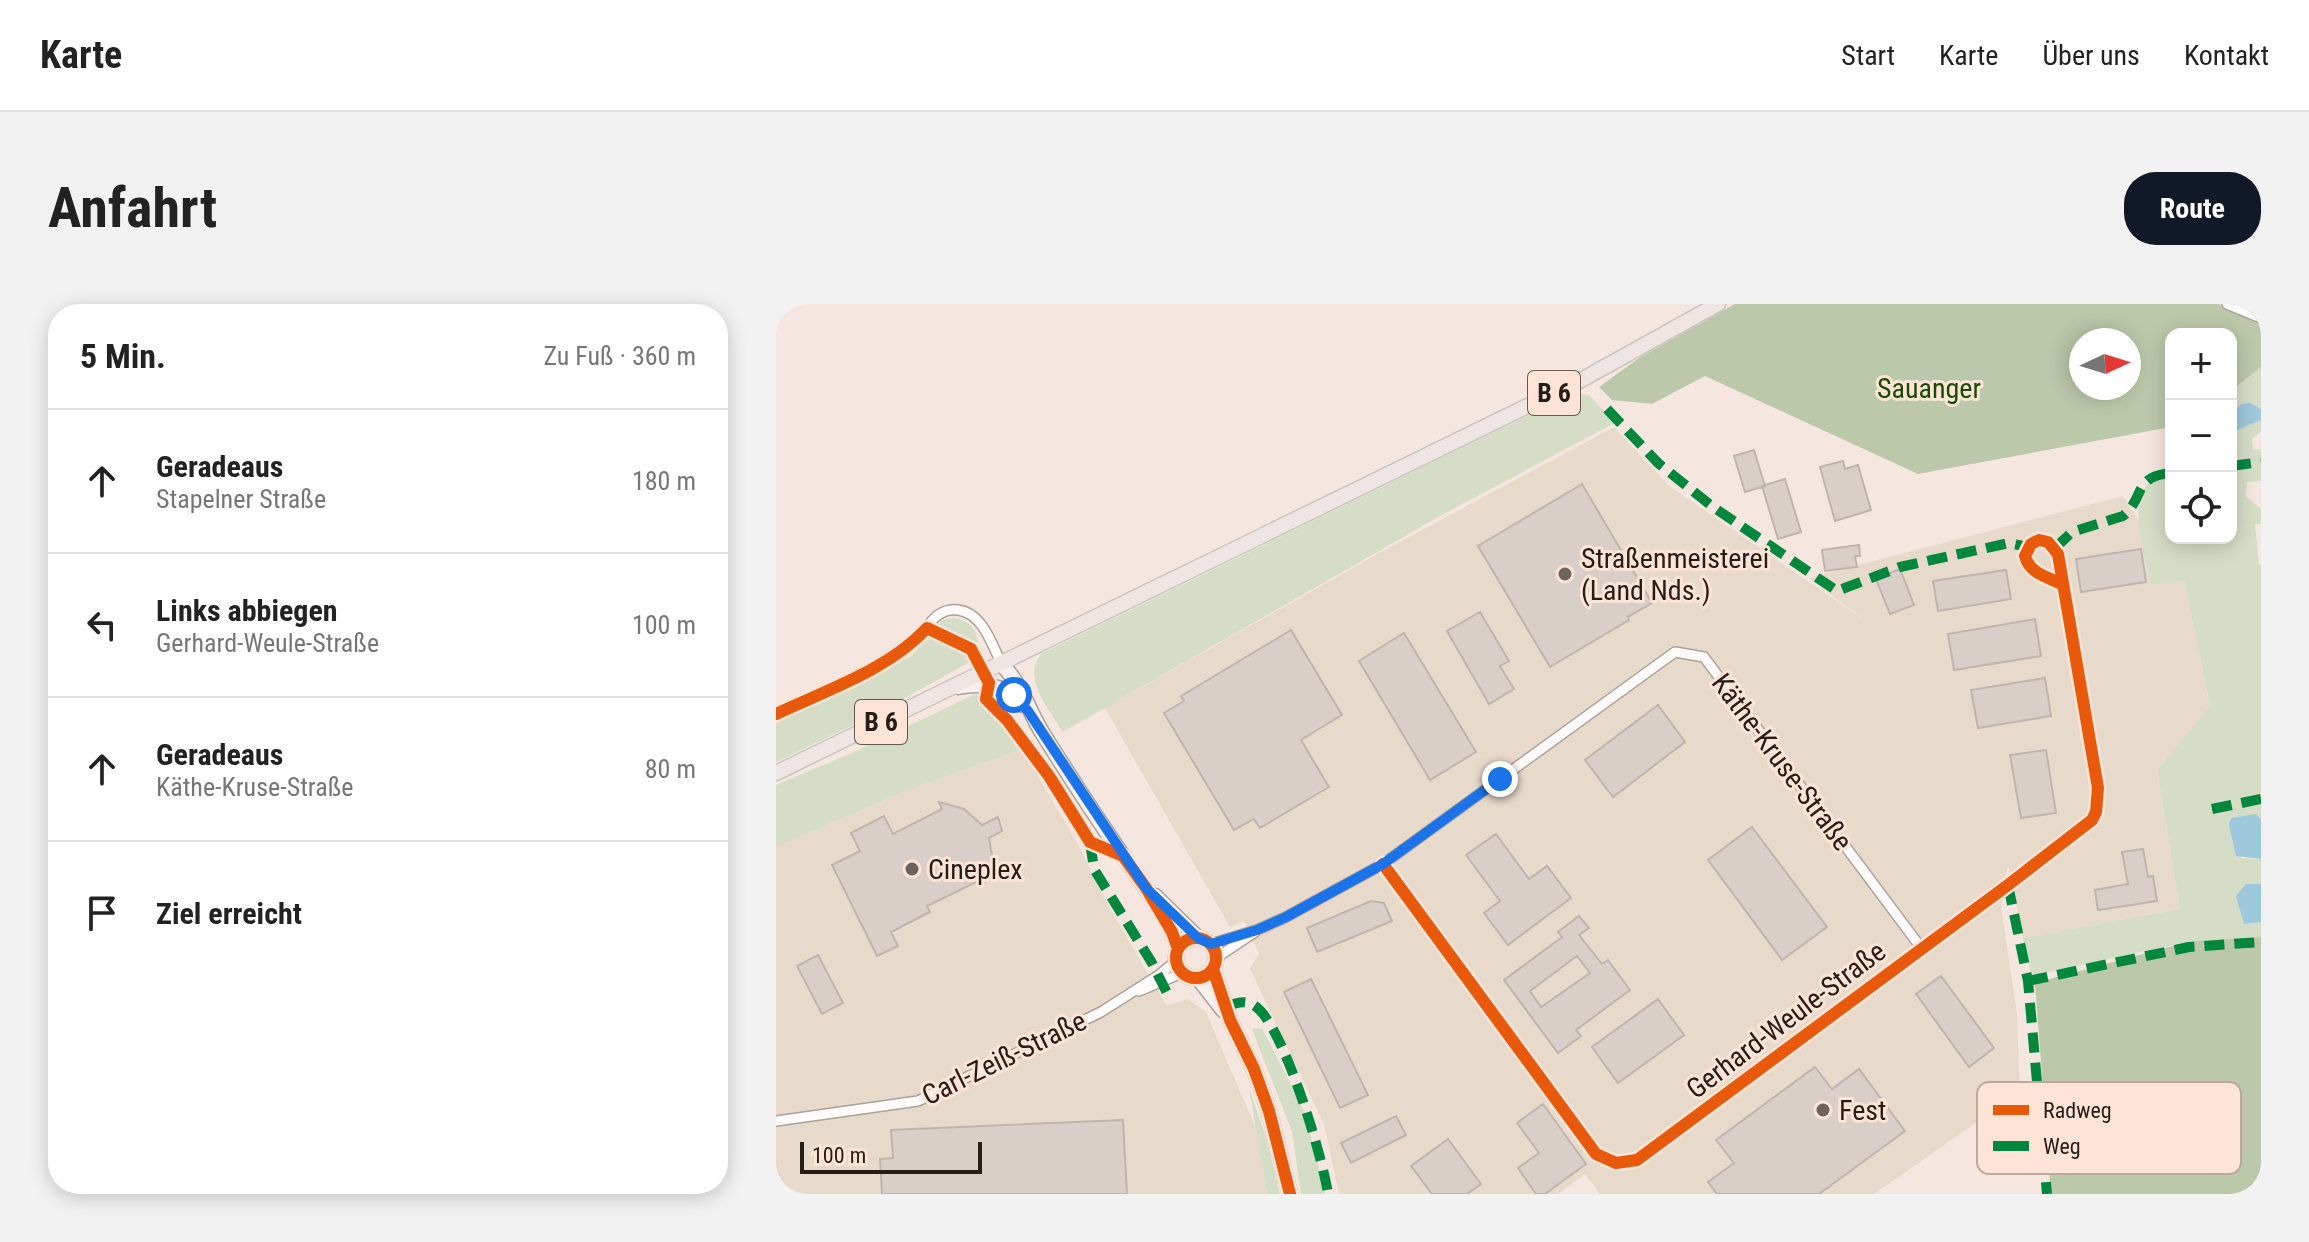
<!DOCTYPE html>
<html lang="de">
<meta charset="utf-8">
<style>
:root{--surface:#fff;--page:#f2f2f2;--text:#222;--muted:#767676;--line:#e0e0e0;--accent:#111827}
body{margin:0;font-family:"Roboto Condensed",sans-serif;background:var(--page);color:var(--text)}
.controls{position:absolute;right:24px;top:24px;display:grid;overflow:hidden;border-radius:16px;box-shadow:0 4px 20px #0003}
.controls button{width:72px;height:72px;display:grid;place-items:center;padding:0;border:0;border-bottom:2px solid var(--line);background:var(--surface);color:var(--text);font:40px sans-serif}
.compass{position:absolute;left:1293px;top:24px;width:72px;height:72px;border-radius:50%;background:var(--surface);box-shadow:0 4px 20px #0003;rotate:86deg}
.scale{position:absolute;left:24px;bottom:20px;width:182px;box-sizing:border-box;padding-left:8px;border:4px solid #261c16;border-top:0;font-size:22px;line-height:28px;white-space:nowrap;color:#261c16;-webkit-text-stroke:6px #fde4d7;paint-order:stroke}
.stop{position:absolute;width:24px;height:24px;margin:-18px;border:6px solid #1a73e8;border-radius:50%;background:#fff}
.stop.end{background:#1a73e8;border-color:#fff;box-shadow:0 2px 8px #0008}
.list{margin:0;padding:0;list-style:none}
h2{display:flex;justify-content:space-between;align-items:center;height:104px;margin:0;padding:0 32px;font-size:34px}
h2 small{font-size:26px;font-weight:400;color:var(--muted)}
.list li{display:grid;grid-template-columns:52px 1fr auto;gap:24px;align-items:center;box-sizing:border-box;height:144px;padding:0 32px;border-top:2px solid var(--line)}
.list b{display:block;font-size:30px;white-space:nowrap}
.list p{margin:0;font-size:26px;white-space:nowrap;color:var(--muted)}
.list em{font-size:26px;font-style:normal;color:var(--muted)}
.icon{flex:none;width:44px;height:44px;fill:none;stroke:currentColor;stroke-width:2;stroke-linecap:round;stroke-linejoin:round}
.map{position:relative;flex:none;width:1485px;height:890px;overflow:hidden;border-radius:32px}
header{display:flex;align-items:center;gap:48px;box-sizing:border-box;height:112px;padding:0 40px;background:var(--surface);border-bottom:2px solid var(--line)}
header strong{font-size:38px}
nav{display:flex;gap:44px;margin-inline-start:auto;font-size:28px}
.intro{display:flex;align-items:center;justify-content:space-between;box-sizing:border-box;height:192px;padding:0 48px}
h1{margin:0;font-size:56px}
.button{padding:20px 36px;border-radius:32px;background:var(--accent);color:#fff;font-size:28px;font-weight:700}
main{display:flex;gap:48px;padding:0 48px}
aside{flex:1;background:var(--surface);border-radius:32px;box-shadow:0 4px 20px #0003}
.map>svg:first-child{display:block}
.commercial{fill:#e8dacb}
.green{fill:#d6ddc7}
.forest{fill:#bbc9aa;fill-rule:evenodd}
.water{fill:#9ec8dc}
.building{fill:#dacec8;stroke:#c0b4ae;stroke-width:2;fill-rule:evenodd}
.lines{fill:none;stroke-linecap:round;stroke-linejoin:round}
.street-casing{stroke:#aca19a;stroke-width:12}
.secondary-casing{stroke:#aca19a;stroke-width:17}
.primary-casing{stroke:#cbc4c1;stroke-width:17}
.street{stroke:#fefbfa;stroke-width:9}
.secondary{stroke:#f6f0ef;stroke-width:14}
.primary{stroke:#efe5e3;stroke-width:14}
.quiet{stroke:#00873e;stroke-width:10;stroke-dasharray:20 10;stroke-linecap:butt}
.cycleway-casing{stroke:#fde4d7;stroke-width:17}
.cycleway{stroke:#e8590c;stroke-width:12}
.route{stroke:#1a73e8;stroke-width:10}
.poi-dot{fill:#6e635c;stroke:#fde4d7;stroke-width:3}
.labels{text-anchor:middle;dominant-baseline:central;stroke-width:6;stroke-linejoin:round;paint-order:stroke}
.shield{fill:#fde4d7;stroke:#665850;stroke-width:2}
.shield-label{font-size:26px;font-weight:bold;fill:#261c16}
.park-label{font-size:28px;fill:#1a4a01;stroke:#fde4d7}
.poi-label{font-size:28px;fill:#261c16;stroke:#fde4d7;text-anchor:start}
.street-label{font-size:28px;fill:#261c16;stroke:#fde4d7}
.key{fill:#fde4d7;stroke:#bca89d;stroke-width:2}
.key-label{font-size:22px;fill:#261c16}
</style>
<header>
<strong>Karte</strong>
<nav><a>Start</a><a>Karte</a><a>Über uns</a><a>Kontakt</a></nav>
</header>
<div class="intro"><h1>Anfahrt</h1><a class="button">Route</a></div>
<main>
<aside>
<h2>5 Min.<small>Zu Fuß · 360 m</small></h2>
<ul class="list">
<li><svg class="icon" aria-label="ahead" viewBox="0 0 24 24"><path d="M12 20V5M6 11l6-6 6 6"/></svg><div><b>Geradeaus</b><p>Stapelner Straße</p></div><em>180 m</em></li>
<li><svg class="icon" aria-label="left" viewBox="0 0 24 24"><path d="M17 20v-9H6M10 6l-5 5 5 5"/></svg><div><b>Links abbiegen</b><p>Gerhard-Weule-Straße</p></div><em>100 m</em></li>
<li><svg class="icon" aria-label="ahead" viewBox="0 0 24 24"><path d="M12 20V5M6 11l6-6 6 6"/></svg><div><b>Geradeaus</b><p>Käthe-Kruse-Straße</p></div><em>80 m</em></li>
<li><svg class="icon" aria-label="arrive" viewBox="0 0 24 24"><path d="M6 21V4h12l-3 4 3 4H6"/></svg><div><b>Ziel erreicht</b></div></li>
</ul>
</aside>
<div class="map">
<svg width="1485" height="890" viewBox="0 0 1485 890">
<rect width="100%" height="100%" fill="#f5e7df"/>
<path class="commercial" d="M838,123L893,182L1093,319L1032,274L1347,192L1364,218L1375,281L1408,277L1434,403L1381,466L1404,605L1247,634L1232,561L1225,602L1241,710L1244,788L1098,890H824L809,870L782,890H563L548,820L474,665L483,649L468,617L454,623L329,404L603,249Z
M246,445L303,542L326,590L390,701L412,695L430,708L482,829L491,890H0V543L130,487Z"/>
<path class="green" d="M1485,63V105C1472,98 1467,100 1455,108V87Z
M798,89L813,91L839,119L664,212L287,428C274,406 245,374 265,350Z
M1485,116V128L1476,135L1477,146L1485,145V177L1471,178L1470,192L1485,205V220H1479L1483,261L1485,260V515L1480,510L1465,554L1485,555V580H1470L1468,620L1485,618V633L1415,637L1259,671L1254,667L1247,634L1404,605L1381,466L1434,402L1408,277L1375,281C1370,252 1351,203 1373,178L1395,172V234H1455V129Z
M176,314C202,316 210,340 192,359L102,409L0,458V418L136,352L160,323L167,316Z
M197,391H203L202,397L226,418L246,445L130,487L0,543V481L78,448Z
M486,724L529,808L549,890H525L516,828L476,725Z
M473,784L491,836L504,890H491Z"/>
<path class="forest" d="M959,0H1442L1485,18V63L1455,87V30H1395V123L1142,170L929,72L876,100L836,96L823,83L863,54ZM1305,36H1353V84H1305Z
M1485,633V890H1275L1259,679L1415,637Z"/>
<path class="water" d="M1474,99L1485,105V116L1455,129V108L1466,100Z
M1480,510L1485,515V555L1460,552L1453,521L1455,514Z
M1470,580H1485V618L1468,620L1460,592Z"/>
<path class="building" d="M978,146L989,182L969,188L958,152Z
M1067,157L1069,165L1082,161L1095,206L1059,217L1044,163Z
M1009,175L1025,228L1002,235L986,182Z
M806,180L876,299L852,313L853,316L774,363L702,242Z
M1083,241L1084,252H1079L1081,263L1049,267L1046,246Z
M1365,245L1370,278L1305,288L1300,255Z
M1124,265L1138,301L1114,310L1100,275Z
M1230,266L1235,295L1162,307L1157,277Z
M704,308L733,357L724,362L738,385L713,400L671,327Z
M1259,315L1265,352L1178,366L1172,330Z
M515,326L566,411L525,436L553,483L484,524L478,515L458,526L388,409L408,397L405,392Z
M628,329L700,448L654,476L583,357Z
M1269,374L1275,412L1202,424L1195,386Z
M882,401L909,438L837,493L809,456Z
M1270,446L1280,509L1245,514L1234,451Z
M163,498L188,505L206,521L222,513L226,527L213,534L216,552L212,573L209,578L202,582L200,578L151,602L154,608L115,628L122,642L101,652L56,561L84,547L75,529L108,512L117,530L166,505Z
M976,523L1051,623L1006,656L932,556Z
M720,530L753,575L771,562L795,594L732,641L708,609L724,597L690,551Z
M1367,545L1372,573L1377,572L1381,597L1322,606L1319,586L1352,580L1346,548Z
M595,597L608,599L616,617L541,648L531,624Z
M803,612L813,624L803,631L826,660L832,656L854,686L800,726L805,732L782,749L728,676L786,633L782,628ZM801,652L814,669L765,703L754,687Z
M42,651L67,699L46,710L21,662Z
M1165,672L1218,744L1193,763L1140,690Z
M535,675L592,791L564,804L508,688Z
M882,695L908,731L842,779L816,743Z
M1039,763L1056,785L1083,765L1129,827L1043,890H941L932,878L958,859L940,836Z
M767,800L810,860L769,890H760L742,864L763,849L741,819Z
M620,812L630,831L575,859L565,839Z
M347,816L351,890H106L104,855L117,854L115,826Z
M672,835L705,880L691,890H656L635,862Z"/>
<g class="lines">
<g class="street-casing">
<path id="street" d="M1451,0L1485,14
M0,410C43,389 92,372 131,344C149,332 157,302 182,306C207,309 216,341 226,361
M607,560L820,850L840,859L861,856L1232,581L1316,516L1320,508L1322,484L1282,250L1272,238L1263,236L1255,240L1249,252C1253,269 1271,273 1286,280
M435,640L481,626L510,613L607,560L899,348L928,353L1146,645
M440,654L479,628
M363,687L406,669
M0,817L142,797L325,708L383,671L400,657"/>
</g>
<g class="secondary-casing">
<path id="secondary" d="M226,361C245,379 253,408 267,430C292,470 318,510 345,549C365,579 393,610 402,645
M182,383C207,378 230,381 247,401
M379,592L422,634
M400 654a20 20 0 1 1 40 0a20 20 0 1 1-40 0Z
M437,665L454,716L478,765L493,807L514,890
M422,674L447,706"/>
</g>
<g class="primary-casing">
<path id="primary" d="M0,469L807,75L942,0"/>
</g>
<use href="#street" class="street"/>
<use href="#secondary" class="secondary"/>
<use href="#primary" class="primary"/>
<path class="quiet" d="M831,105L882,159L937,203L1061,287L1124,263L1233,239L1252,243
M1455,162L1485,158
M1279,244L1296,228L1347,212C1369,194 1357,172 1395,169
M1436,505L1485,495
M314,538L318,565L376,659L391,689
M1232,581L1252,677L1271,890
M1252,677L1413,643L1485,638
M450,703C459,699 469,695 479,702C507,720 547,854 552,890"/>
<g class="cycleway-casing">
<path id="cycleway" d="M0,410C51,386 112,366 151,324L195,345L213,379L210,395L231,416L273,472L314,538L347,552L370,584L396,628L402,645
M607,560L820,850L840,859L861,856L1232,581L1316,516L1320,508L1322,484L1282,250L1272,238L1263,236L1255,240L1249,252C1253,269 1271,273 1286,280
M400 654a20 20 0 1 1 40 0a20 20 0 1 1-40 0Z
M437,665L454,716L478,765L493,807L514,890"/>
</g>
<use href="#cycleway" class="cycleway"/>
</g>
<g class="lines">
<path class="route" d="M238,391L252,407L370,584L422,634L435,640L481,626L510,613L607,560L724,475"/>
</g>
<g class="poi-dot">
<circle cx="789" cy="270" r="8"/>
<circle cx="136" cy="565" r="8"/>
<circle cx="1047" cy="806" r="8"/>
</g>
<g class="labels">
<g class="shield">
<rect x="752" y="67" width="52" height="44" rx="6"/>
<rect x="79" y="396" width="52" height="44" rx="6"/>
</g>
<g class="shield-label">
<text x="778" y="89">B 6</text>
<text x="105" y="418">B 6</text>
</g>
<g class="park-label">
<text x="1153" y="84">Sauanger</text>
</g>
<g class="poi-label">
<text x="805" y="254">Straßenmeisterei<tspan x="805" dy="32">(Land Nds.)</tspan></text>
<text x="152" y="565">Cineplex</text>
<text x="1063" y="806">Fest</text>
</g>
<g class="street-label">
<text transform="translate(1006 458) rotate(53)">Käthe-Kruse-Straße</text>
<text transform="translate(1010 716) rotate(-37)">Gerhard-Weule-Straße</text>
<text transform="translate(228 754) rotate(-26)">Carl-Zeiß-Straße</text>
</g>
</g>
<rect x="1201" y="778" width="264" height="92" rx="12" class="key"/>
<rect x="1217" y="801" width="36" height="10" fill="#e8590c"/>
<rect x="1217" y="837" width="36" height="10" fill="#00873e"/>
<g class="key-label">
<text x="1267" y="814">Radweg</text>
<text x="1267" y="850">Weg</text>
</g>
</svg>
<div class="controls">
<button>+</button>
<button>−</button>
<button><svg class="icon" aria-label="locate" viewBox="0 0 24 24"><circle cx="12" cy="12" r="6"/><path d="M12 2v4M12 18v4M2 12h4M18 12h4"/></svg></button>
</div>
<svg class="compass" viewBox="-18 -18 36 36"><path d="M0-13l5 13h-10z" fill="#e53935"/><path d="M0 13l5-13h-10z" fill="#767676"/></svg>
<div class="scale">100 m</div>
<div class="stop" style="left:238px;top:391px"></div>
<div class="stop end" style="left:724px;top:475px"></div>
</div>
</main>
